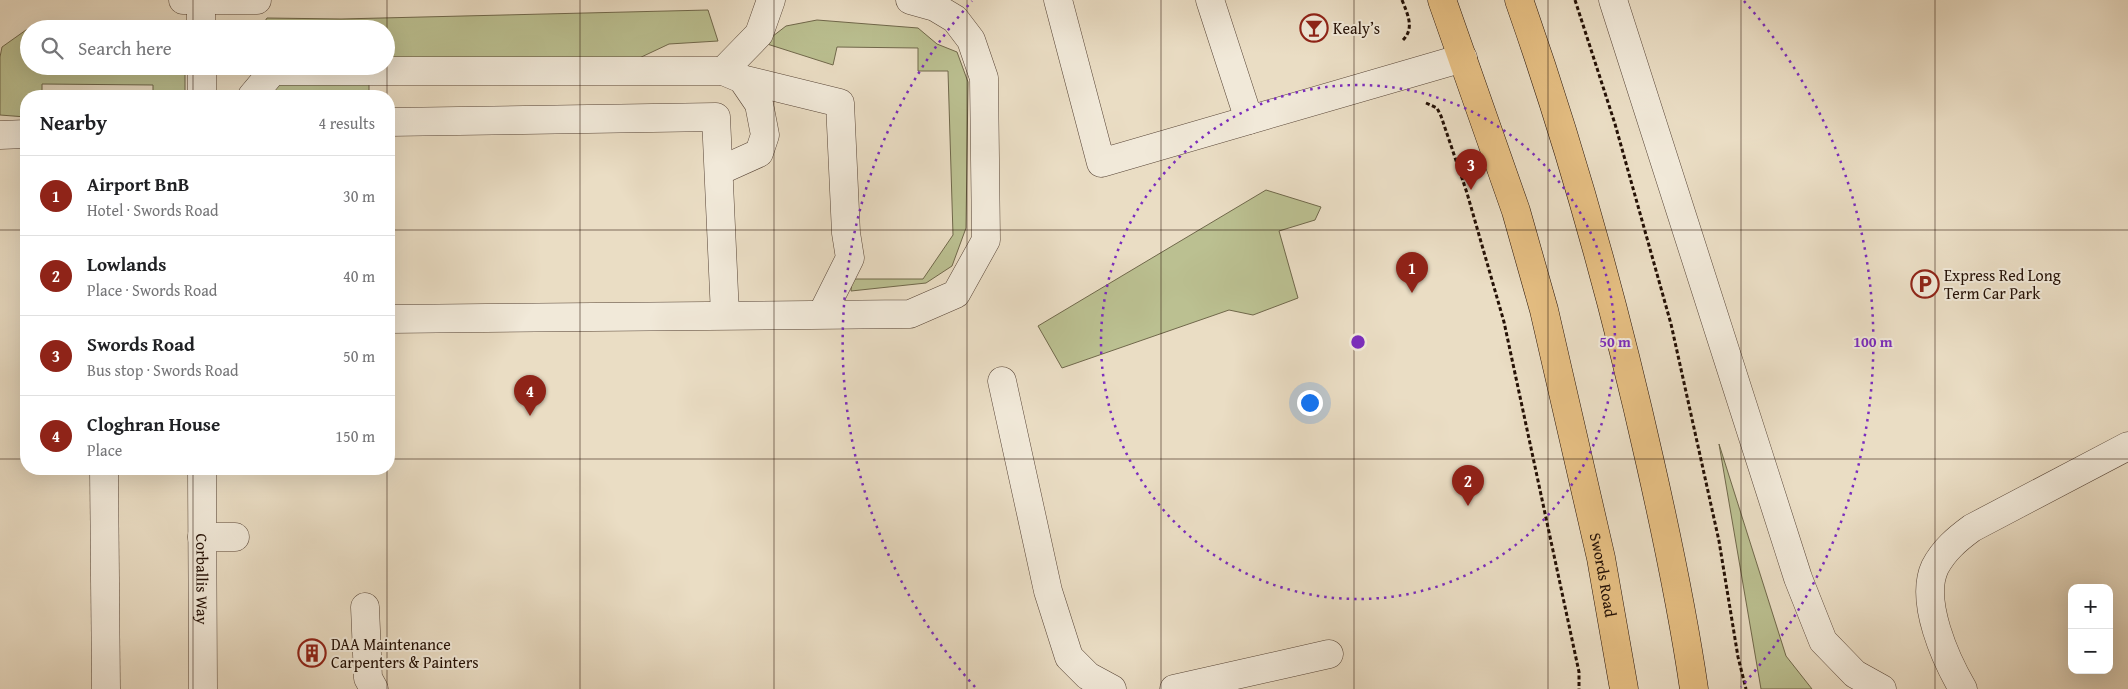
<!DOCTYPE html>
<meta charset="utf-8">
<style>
:root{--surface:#fff;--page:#f2f2f2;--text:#202124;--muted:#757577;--line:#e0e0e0;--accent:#8f2418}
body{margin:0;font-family:"Gentium Book Plus",serif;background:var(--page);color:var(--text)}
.controls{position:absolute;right:15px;bottom:15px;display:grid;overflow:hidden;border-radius:10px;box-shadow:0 5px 20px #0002}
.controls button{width:45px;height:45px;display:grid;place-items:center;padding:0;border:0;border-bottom:1px solid var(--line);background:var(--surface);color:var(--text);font:25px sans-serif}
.you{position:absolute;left:1309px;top:402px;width:18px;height:18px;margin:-12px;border:4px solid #fff;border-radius:50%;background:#1a73e8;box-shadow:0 0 0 8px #1a73e833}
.badge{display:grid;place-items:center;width:32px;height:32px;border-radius:50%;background:var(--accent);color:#fff;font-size:16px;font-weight:700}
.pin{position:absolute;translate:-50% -41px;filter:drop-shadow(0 1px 2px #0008)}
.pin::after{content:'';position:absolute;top:26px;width:18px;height:15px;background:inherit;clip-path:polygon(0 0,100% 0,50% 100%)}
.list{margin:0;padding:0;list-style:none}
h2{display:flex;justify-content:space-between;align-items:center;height:65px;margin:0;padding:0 20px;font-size:21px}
h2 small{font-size:16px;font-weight:400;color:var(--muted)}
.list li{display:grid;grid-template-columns:32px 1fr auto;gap:15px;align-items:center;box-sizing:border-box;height:80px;padding:0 20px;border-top:1px solid var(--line)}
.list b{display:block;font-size:19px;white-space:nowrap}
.list p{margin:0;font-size:16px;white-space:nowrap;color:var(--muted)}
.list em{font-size:16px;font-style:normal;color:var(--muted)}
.icon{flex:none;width:28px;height:28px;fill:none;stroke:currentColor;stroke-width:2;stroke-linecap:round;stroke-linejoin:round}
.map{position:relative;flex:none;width:2128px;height:689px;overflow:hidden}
.search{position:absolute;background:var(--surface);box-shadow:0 5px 20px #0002;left:20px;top:20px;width:375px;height:55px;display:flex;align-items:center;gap:12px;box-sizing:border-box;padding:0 18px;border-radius:28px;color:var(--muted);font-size:19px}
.panel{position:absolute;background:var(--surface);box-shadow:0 5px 20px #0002;left:20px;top:90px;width:375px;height:385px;border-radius:20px}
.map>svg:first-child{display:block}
.green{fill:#bbc091;stroke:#70684b}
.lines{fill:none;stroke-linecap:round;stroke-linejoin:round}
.minor-casing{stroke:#564335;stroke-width:29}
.major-casing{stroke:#241005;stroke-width:29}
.path{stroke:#241005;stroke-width:3;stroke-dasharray:4 2.5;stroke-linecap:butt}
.minor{stroke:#f1e9d9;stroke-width:28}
.major{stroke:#e5be82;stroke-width:28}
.grid{fill:none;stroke:#241005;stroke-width:1;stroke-opacity:0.55}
.ring{fill:none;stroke:#7b2cbf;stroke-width:2.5;stroke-dasharray:2.5 5}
.labels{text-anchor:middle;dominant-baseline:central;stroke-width:4;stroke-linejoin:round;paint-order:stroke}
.poi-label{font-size:16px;fill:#241005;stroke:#f1e9d9;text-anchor:start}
.street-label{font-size:16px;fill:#241005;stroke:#f1e9d9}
.centre{fill:#7b2cbf;stroke:#f1e9d9;stroke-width:2.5}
.ring-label{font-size:15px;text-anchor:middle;font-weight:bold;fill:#7b2cbf;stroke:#f1e9d9;stroke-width:4;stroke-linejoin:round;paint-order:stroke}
</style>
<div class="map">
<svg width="2128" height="689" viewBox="0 0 2128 689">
<rect width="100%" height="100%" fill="#eaddc4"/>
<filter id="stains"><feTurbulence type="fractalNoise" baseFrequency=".004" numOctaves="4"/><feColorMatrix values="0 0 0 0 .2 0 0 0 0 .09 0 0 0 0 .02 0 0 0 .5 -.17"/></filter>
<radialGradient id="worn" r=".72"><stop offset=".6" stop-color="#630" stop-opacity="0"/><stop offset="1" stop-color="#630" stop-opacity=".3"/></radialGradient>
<path class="green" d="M708,10L718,41L669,44L635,60L386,63V29H260L267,18L341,19Z
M817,20L918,28L937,44L957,52L968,82L966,228L952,266L926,283L851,291L852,279H923L953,235L948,71H918V48L837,47L833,65L764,43L786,26Z
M26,30H29V66H185V96H153V85L42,84V96H26V117L0,115V57L2,47Z
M275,77L369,78V96H260Z
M1266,190L1321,207L1315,220L1279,231L1298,298L1253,315L1229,310L1062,368L1038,326Z
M1719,444L1786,656L1812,689H1761Z"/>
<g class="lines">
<g class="minor-casing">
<g id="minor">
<path d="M183,0H257"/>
<path d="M1058,0L1101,163L1463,58"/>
<path d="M1210,0L1249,120"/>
<path d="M1613,0L1798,578L1823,641L1855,674L1882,689"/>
<path d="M201,1V29"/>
<path d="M202,66V96"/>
<path d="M723,71L759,34L771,0"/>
<path d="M742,79L840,103L846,233L850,258L822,314"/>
<path d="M252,96L273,71H723L742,79L759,104L765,135L759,153L719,171"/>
<path d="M389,122L716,117L725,315"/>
<path d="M0,135L26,134"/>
<path d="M389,319L910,314L956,294L986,240L984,78L971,40L955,19L935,7L910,0"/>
<path d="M1002,381L1048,591L1069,657L1088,676L1112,689"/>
<path d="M104,469L106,689"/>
<path id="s1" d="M202,469L203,689"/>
<path d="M202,537H235"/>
<path d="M365,607L368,678L374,689"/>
<path d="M1174,689L1329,654"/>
<path d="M1963,689C1946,660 1919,601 1935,567C1944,550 1957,539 1972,528L2128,446"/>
</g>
</g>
<g class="major-casing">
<g id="major">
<path id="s2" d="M1442,0L1516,211L1544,310L1601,558L1624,689"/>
<path d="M1519,0C1572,151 1615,306 1650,462C1667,537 1683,613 1694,689"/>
</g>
</g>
<path class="path" d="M1402,0C1408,15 1415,29 1402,41
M1575,0L1615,124L1671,324L1719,541L1738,657L1746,689
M1426,103L1437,108L1441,116L1467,193L1504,322L1579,672V689"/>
<use href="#minor" class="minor"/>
<use href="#major" class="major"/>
</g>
<path class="grid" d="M193,0V29M387,0V96M580,0V689M774,0V689M967,0V689M1161,0V689M1354,0V689M1548,0V689M1741,0V689M1935,0V689M193,66V96M0,230H26M389,230H2128M0,459H26M389,459H2128M193,469V689M387,469V689"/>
<g class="ring">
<circle cx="1358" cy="342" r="257"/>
<path d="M975 687A515 515 0 0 1 972 1M1744 1A515 515 0 0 1 1741 687"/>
</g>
<defs>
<g id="bar-ring" transform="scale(1.4375)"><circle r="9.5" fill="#f1e9d9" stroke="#8f2418" stroke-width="1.5"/><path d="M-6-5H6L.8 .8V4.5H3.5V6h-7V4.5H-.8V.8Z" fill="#8f2418"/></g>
<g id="parking-ring" transform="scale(1.4375)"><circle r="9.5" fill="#f1e9d9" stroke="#8f2418" stroke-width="1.5"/><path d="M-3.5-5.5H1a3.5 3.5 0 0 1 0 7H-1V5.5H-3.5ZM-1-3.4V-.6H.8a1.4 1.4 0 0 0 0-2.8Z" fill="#8f2418"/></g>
<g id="building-ring" transform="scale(1.4375)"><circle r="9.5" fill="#f1e9d9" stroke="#8f2418" stroke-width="1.5"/><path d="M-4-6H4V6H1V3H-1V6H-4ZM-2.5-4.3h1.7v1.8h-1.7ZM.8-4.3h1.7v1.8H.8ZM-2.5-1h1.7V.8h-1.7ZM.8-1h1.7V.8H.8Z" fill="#8f2418"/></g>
</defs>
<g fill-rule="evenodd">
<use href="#bar-ring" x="1314" y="28"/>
<use href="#parking-ring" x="1925" y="284"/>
<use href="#building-ring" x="312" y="653"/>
</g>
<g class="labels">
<g class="poi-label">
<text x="1333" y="28">Kealy’s</text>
<text x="1944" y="275">Express Red Long<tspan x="1944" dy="18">Term Car Park</tspan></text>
<text x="331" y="644">DAA Maintenance<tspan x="331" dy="18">Carpenters &amp; Painters</tspan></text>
</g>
<g class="street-label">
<text stroke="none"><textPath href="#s2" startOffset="598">Swords Road</textPath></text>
<text stroke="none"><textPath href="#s1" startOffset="110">Corballis Way</textPath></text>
</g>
</g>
<circle cx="1358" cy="342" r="8" class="centre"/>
<g class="ring-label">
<text x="1615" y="347">50 m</text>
<text x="1873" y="347">100 m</text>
</g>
<rect width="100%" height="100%" filter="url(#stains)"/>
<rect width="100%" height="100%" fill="url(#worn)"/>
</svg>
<div class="controls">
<button>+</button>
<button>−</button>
</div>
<div class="you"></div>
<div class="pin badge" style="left:1412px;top:293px">1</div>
<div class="pin badge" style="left:1468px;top:506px">2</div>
<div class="pin badge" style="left:1471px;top:190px">3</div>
<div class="pin badge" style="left:530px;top:416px">4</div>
<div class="search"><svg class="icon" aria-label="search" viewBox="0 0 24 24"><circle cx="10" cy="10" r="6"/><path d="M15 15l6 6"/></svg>Search here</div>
<section class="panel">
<h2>Nearby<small>4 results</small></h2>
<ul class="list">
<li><span class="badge">1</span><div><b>Airport BnB</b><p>Hotel · Swords Road</p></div><em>30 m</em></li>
<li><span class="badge">2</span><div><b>Lowlands</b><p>Place · Swords Road</p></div><em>40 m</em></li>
<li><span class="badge">3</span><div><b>Swords Road</b><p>Bus stop · Swords Road</p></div><em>50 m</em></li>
<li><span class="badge">4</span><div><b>Cloghran House</b><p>Place</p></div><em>150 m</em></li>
</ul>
</section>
</div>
